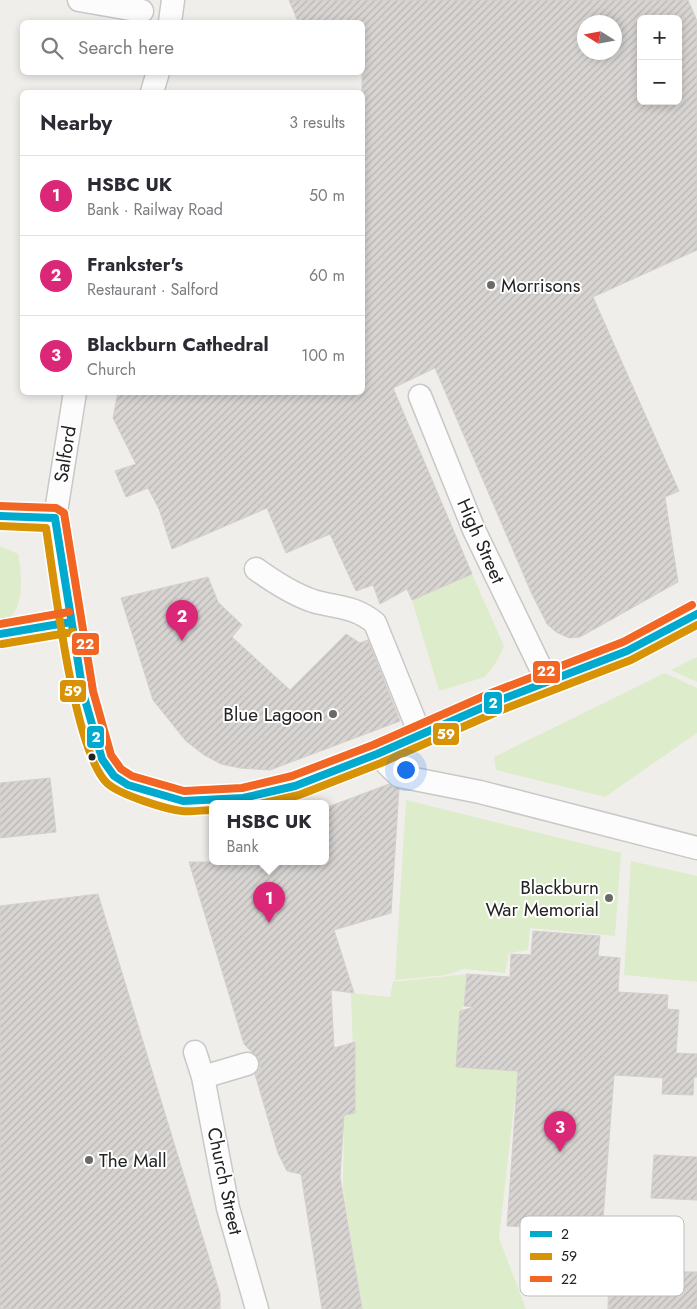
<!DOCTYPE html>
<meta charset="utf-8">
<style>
:root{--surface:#fff;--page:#f2f2f3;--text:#2b2b33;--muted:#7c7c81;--line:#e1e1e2;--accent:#db2777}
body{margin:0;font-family:Jost,sans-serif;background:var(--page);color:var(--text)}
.controls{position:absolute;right:15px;top:15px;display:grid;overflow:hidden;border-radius:8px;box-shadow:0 2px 8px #0003}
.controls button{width:45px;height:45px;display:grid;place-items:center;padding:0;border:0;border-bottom:1px solid var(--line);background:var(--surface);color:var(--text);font:25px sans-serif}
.compass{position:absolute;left:577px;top:15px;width:45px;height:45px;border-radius:50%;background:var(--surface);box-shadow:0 2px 8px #0003;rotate:281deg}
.you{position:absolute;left:405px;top:769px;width:18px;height:18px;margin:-12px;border:4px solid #fff;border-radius:50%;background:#1a73e8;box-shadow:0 0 0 8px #1a73e833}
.badge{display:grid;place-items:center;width:32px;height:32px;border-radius:50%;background:var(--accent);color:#fff;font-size:16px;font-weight:700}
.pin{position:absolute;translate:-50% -41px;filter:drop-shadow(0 1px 2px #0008)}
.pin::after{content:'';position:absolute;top:26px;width:18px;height:15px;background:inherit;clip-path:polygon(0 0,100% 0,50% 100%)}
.popup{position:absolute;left:209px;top:800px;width:120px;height:65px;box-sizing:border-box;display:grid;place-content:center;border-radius:8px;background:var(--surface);filter:drop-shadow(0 1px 4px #0005);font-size:16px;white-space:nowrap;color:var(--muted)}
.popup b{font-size:19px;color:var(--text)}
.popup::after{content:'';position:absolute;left:50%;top:100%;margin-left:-10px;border:10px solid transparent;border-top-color:var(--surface)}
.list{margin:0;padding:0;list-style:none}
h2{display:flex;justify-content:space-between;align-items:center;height:65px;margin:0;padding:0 20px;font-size:21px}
h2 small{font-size:16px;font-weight:400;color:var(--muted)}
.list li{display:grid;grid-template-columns:32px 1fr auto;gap:15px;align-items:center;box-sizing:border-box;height:80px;padding:0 20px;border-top:1px solid var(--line)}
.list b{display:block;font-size:19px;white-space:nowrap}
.list p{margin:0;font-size:16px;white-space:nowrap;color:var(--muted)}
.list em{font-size:16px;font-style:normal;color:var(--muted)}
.icon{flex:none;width:28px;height:28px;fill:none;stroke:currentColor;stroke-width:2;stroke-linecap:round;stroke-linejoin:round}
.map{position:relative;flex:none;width:697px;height:1309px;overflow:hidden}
.search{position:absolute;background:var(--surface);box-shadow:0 2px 8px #0003;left:20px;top:20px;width:345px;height:55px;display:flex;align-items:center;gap:12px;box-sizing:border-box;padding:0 18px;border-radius:8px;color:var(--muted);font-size:19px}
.panel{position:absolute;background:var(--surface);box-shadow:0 2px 8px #0003;left:20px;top:90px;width:345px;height:305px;border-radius:8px}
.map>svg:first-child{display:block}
.grass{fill:#ddeccb}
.building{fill:url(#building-hatch);stroke:#d3d0cc;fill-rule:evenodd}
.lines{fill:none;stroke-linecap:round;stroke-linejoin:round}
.street-casing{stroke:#c9c8c7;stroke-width:25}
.street{stroke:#fdfcfc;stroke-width:22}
.bus-1-casing{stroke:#fff;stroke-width:11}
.bus-2-casing{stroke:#fff;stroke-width:11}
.bus-3-casing{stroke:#fff;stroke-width:11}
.bus-1{stroke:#00a9ce;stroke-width:8}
.bus-2{stroke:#d79205;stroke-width:8}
.bus-3{stroke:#f26522;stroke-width:8}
.poi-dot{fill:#6a6968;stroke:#fff;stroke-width:2}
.bus-dot{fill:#222;stroke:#fff;stroke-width:2}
.labels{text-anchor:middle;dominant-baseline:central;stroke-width:4;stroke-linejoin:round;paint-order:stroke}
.poi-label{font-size:19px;fill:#222;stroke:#fff;text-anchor:start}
.street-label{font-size:19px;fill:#222;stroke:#fff}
.key{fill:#fff;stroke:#bdbdbd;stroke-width:1}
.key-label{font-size:14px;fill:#222}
.line-badge{stroke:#fff;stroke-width:2}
.badge-label{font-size:14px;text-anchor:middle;font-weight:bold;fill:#fff}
</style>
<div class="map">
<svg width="697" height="1309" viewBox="0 0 697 1309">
<defs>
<pattern id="building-hatch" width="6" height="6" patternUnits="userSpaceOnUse" patternTransform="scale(1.25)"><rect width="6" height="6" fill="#d7d4d2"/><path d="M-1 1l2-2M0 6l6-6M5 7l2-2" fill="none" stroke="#b8b6b4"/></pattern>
</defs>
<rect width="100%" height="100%" fill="#f0eeeb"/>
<path class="grass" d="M0,546L18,554C23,581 25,611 0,627Z
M472,574L504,646L497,661L485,677L439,691L412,600Z
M697,657V682L671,670Z
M665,673L697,688V733L605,797L496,770L494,757Z
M406,800L621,853L615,936L530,928L528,950L509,953L505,973L464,969L446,975L395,980Z
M631,861L697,876V982L624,975Z
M467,974L456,1066L518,1071L499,1238L526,1309H362L343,1187L344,1115L355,1112L351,993L390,997L393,982Z"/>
<path class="building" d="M289,0H688L697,21V250L593,297L679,491L665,497L678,582L580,637L569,638L556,632L547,624L531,592L435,368L393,388L472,574L412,600L407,589L380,604L373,585L356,591L330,534L286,553L267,508L172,549L159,509L148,488L126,497L115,471L136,464L113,418L118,392H362V22H298ZM641,19H678V101H641ZM584,22H614V52H584Z
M208,577L218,602L242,625L232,637L290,690L346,634L360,643L368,640L400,721L270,770L240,768L221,764L204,755L186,741L153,700L121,598Z
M50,778L56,832L0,838V783Z
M389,784L399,789L391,913L334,930L354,993L331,990L334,1048L355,1042V1113L344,1115L340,1177L362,1309H322L301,1174L287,1171L278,1153L255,1074L260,1068L259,1060L244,1044L189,862H325V808Z
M98,894L220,1294V1309H0V906Z
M533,931L600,936L598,956L620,958L618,992L668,995L667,1009L679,1010L676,1053L697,1054V1077H694L693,1095L662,1094L663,1078L614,1075L602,1232L566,1229L565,1245L540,1243L541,1228L507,1226L518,1071L456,1067L460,1011L474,1007L464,1006L467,974L510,977L511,954L531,955Z
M654,1155L697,1157V1200L651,1198Z
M609,1271L697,1272V1309H608Z"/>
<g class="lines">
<g class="street-casing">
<path id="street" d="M79,0L142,11
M170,22L173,0
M152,92L158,72
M75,392L55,518L83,693L102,759L114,776L128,785L147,792L183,801L243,798L295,786L377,754L495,702L627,651L697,614
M420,396L474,530L548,683
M0,516L55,518
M256,569C274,582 292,594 313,601C337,608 355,606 375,623L420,734
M377,754L399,776L480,792L697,848
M195,1052L203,1077L228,1208L257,1309
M203,1077L247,1064"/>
</g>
<use href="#street" class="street"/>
<g class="bus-1-casing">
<path id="bus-1" d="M0,516L55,518
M55,518L83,693L102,759L114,776L128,785L183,801L243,798L295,786L377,754L495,702L627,651L697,614
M0,634L71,622"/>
</g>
<g class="bus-2-casing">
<path id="bus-2" d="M0,526L46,528C54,578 74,755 108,784C121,795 165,809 182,811C192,812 203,810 213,810
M2,644L73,632
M260,804L299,795L381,763L499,711L631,660L697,625"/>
</g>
<g class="bus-3-casing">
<path id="bus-3" d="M0,506L56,508L64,513L93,691L111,755L121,769L132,776L184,791L242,788L292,776L373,745L491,693L623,642L692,605
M0,624L69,612"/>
</g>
<use href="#bus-1" class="bus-1"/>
<use href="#bus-2" class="bus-2"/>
<use href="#bus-3" class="bus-3"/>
</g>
<g class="poi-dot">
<circle cx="491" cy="285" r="5"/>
<circle cx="333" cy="714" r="5"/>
<circle cx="609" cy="898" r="5"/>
<circle cx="89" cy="1160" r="5"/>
</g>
<circle class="bus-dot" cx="92" cy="757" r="4.5"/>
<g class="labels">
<g class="poi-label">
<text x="501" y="285">Morrisons</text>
<text x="323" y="714" text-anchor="end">Blue Lagoon</text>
<text x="599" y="887" text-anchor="end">Blackburn<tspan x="599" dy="22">War Memorial</tspan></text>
<text x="99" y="1160">The Mall</text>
</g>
<g class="street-label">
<text transform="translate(65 454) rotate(-81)">Salford</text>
<text transform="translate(481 541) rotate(66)">High Street</text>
<text transform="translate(225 1181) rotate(78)">Church Street</text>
</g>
</g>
<rect x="520" y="1216" width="164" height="80" rx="8" class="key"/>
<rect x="530" y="1231" width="22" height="6" fill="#00a9ce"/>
<rect x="530" y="1253" width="22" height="7" fill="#d79205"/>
<rect x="530" y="1276" width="22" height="6" fill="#f26522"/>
<g class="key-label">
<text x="561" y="1239">2</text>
<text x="561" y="1261">59</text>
<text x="561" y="1284">22</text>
</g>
<g class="line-badge">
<rect x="71" y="632" width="29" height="24" rx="5" fill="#f26522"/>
<rect x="532" y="660" width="29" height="24" rx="5" fill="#f26522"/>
<rect x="59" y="679" width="28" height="24" rx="5" fill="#d79205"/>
<rect x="483" y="691" width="20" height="24" rx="5" fill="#00a9ce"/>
<rect x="432" y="722" width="28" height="24" rx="5" fill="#d79205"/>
<rect x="86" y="725" width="19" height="24" rx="5" fill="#00a9ce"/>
</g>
<g class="badge-label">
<text x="85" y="649">22</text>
<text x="546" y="676">22</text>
<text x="73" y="696">59</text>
<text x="493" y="708">2</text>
<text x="446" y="739">59</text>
<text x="96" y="742">2</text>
</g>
</svg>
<div class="controls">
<button>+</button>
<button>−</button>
</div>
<svg class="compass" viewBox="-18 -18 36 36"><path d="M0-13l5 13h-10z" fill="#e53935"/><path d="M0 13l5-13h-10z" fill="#7c7c81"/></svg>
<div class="you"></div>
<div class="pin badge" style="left:269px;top:923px">1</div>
<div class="popup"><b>HSBC UK</b>Bank</div>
<div class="pin badge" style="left:182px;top:641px">2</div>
<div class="pin badge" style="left:560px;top:1152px">3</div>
<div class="search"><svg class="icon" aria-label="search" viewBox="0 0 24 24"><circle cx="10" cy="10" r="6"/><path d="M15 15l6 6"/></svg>Search here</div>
<section class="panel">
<h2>Nearby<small>3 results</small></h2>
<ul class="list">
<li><span class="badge">1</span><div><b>HSBC UK</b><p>Bank · Railway Road</p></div><em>50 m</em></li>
<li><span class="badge">2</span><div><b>Frankster's</b><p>Restaurant · Salford</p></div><em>60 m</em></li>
<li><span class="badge">3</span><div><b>Blackburn Cathedral</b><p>Church</p></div><em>100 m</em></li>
</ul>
</section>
</div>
